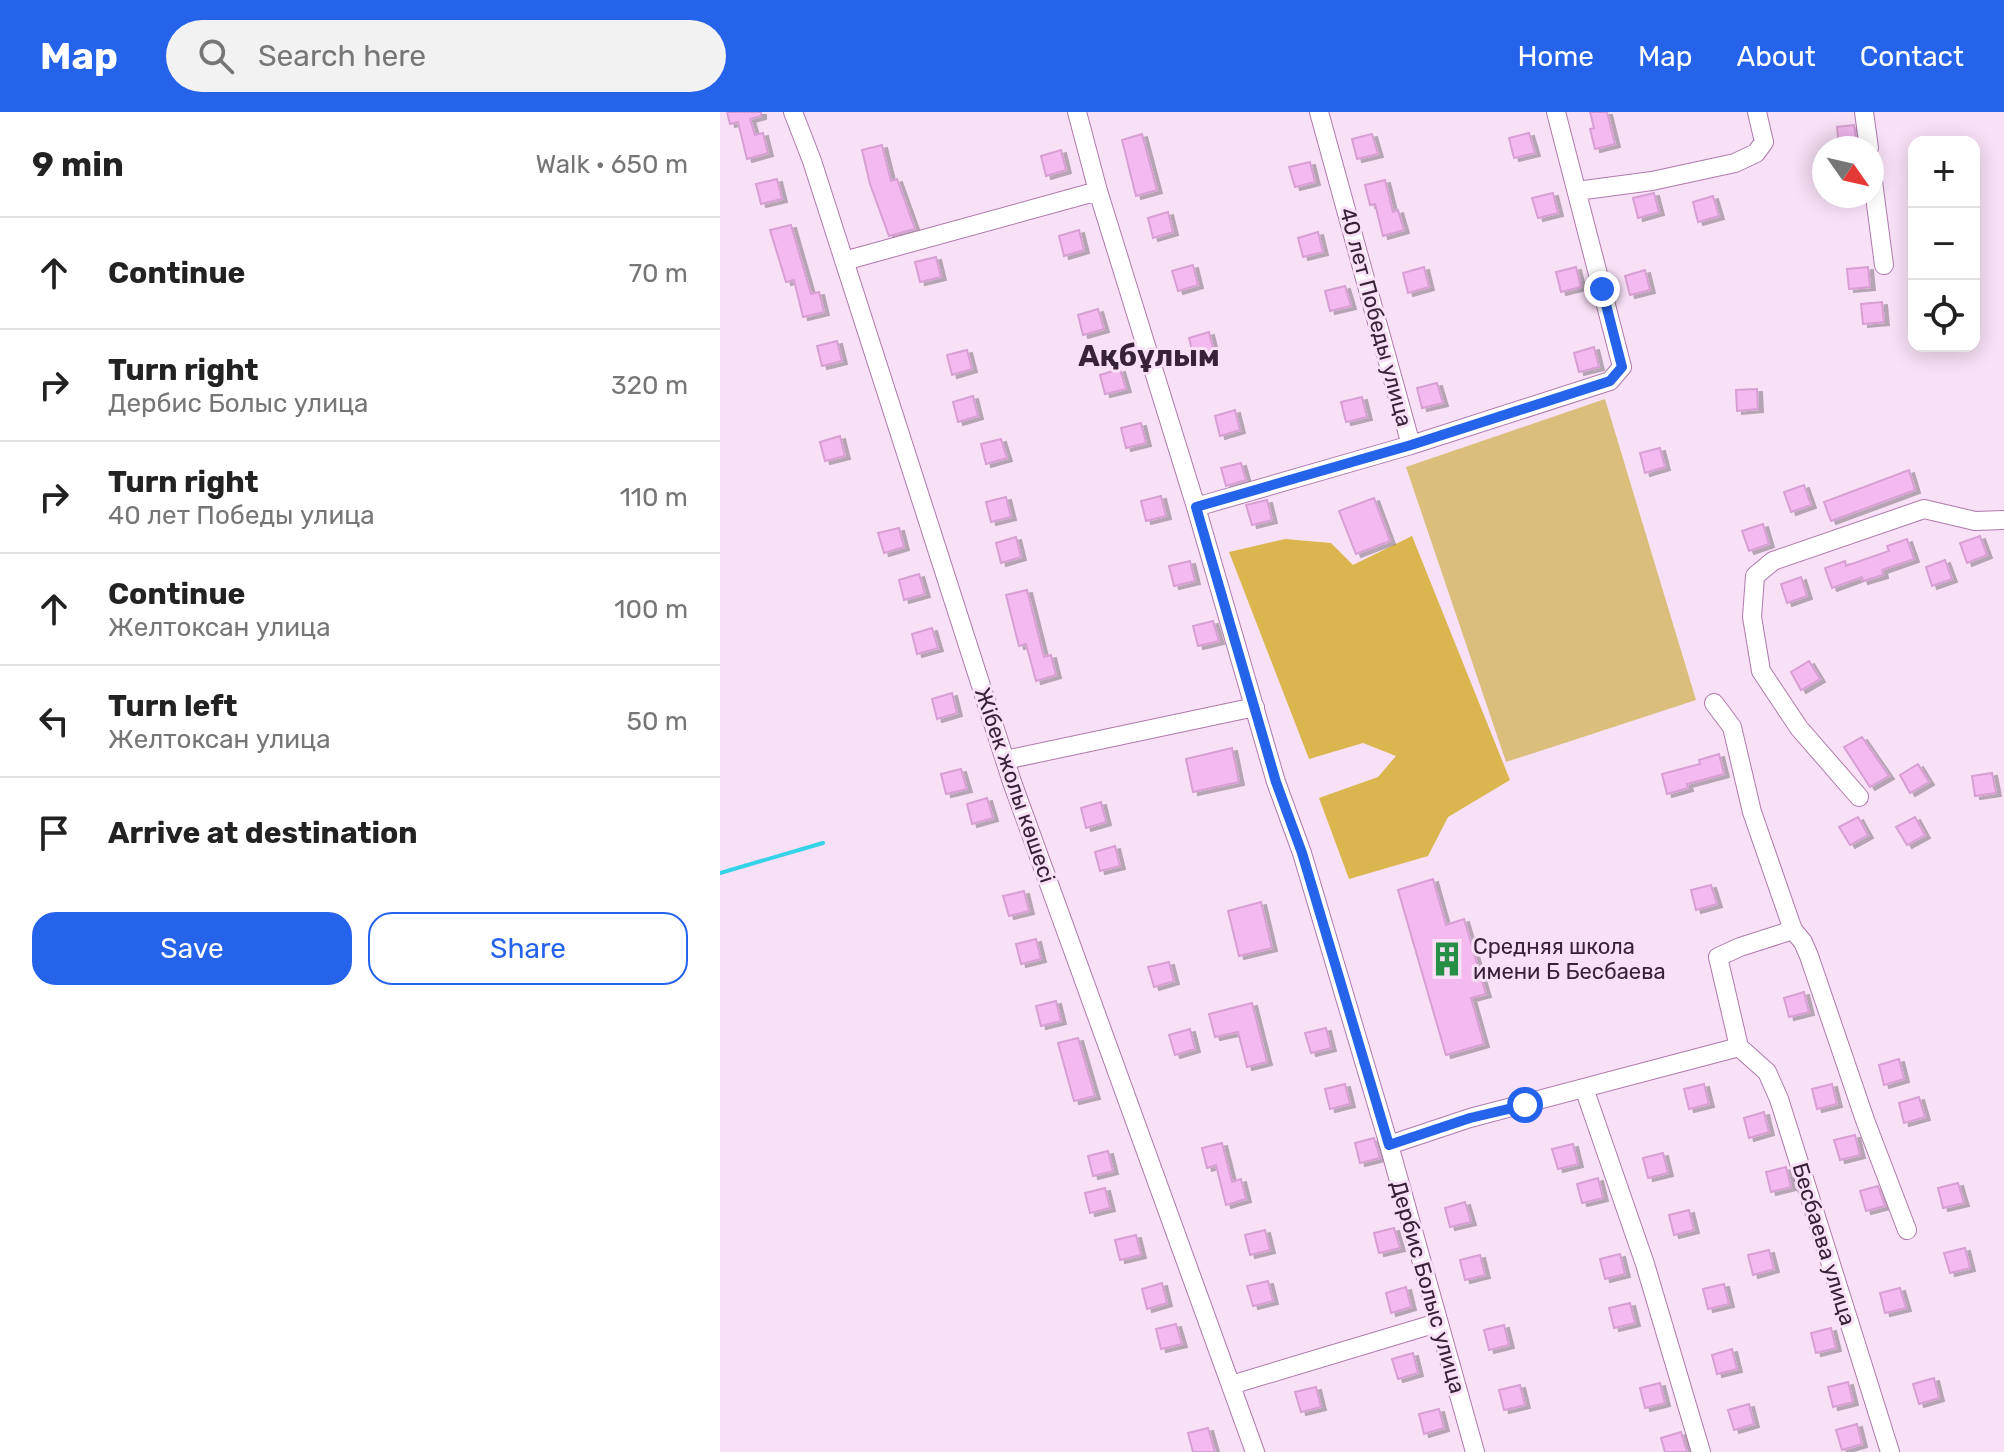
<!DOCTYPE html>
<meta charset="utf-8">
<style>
:root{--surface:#fff;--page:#f2f2f2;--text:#222;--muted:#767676;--line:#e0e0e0;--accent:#2563eb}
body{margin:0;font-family:Rubik,sans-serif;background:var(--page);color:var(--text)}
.controls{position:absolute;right:24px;top:24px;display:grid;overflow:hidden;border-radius:16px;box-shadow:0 4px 20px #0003}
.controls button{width:72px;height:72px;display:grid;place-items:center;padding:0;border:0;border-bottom:2px solid var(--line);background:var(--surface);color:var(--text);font:40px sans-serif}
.compass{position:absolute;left:1092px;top:24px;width:72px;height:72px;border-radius:50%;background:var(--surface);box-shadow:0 4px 20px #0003;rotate:124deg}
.stop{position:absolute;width:24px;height:24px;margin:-18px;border:6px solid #2563eb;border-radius:50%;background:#fff}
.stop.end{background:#2563eb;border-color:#fff;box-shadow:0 2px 8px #0008}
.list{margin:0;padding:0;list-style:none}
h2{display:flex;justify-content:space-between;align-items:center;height:104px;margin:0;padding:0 32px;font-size:34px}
h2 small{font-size:26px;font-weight:400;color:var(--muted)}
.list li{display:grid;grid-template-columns:52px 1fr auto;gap:24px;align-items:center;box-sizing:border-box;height:112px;padding:0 32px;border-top:2px solid var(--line)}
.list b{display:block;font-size:30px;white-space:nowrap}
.list p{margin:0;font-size:26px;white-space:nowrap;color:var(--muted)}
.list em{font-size:26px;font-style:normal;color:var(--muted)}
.actions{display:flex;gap:16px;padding:24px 32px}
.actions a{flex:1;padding:18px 0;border:2px solid var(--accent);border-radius:24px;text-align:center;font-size:28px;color:var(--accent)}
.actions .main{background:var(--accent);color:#fff}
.icon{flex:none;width:44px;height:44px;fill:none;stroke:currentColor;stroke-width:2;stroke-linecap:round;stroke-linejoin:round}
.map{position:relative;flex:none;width:1284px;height:1340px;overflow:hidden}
header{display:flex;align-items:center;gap:48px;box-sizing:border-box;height:112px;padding:0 40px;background:var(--accent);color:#fff}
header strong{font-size:38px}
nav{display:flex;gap:44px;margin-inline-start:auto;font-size:28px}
.search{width:560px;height:72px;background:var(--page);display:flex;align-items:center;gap:20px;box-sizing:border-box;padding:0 28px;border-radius:44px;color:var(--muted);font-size:30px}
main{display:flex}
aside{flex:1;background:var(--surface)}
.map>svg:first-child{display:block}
.green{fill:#dabf7c}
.forest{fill:#dbb64f}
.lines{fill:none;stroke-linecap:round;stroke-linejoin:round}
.stream{stroke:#34d3e8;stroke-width:4}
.building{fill:#f4baf0;stroke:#d89fd4;stroke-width:2;filter:url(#shadow)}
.minor-casing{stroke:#af79ac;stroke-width:20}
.minor{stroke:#fff;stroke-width:18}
.route{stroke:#2563eb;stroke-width:10}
.labels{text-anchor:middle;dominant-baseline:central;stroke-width:6;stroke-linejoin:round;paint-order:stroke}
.street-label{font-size:22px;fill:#382237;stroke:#f8e0f6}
.poi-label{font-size:22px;fill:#382237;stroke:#f8e0f6;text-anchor:start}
.district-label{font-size:30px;font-weight:bold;fill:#382237;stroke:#f8e0f6}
</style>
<header>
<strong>Map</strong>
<div class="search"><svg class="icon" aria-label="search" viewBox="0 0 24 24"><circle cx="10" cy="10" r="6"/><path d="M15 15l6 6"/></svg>Search here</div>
<nav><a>Home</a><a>Map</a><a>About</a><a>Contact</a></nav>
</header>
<main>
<aside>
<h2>9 min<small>Walk · 650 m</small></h2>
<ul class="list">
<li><svg class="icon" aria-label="ahead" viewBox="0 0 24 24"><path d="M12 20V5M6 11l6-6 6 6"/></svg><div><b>Continue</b></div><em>70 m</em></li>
<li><svg class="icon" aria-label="right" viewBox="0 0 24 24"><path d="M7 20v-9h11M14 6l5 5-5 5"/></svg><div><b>Turn right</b><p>Дербис Болыс улица</p></div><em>320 m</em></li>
<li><svg class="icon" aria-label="right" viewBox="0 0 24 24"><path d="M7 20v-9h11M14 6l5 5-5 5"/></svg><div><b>Turn right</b><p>40 лет Победы улица</p></div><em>110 m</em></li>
<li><svg class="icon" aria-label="ahead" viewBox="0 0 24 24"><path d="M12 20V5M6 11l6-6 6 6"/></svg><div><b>Continue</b><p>Желтоксан улица</p></div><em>100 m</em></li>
<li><svg class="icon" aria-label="left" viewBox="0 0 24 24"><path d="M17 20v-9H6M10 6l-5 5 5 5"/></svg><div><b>Turn left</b><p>Желтоксан улица</p></div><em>50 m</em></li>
<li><svg class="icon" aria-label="arrive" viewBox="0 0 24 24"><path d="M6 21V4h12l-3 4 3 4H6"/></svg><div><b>Arrive at destination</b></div></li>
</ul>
<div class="actions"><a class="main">Save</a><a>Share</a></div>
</aside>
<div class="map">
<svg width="1284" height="1340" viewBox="0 0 1284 1340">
<defs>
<filter id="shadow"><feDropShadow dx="5" dy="3" stdDeviation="0" flood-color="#0004"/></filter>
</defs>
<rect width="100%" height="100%" fill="#f8e0f6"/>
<path class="green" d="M885,287L976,588L786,650L686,355Z"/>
<path class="forest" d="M692,424L790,668L728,705L708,744L629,767L599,686L658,665L676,644L643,631L589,647L509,440L565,427L611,431L633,453Z"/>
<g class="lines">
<path class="stream" d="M0,761L103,731"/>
</g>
<path class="building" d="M7,0H41V4L30,7L35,23L43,21L48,41L27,47L18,10L10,12Z
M870,0H887L895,32L875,37L870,17L874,16Z
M1134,13L1137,34L1119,35L1117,15Z
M809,21L815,41L794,46L789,26Z
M422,22L437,78L416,84L402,28Z
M652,22L658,42L637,47L632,27Z
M162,33L171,69L177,67L195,117L169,124L150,72L142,38Z
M341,38L346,58L326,64L321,44Z
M590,50L595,70L575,75L569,55Z
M57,67L62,87L41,92L36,72Z
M665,68L673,100L678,98L684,118L663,124L655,92L650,93L645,73Z
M833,81L838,101L818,106L812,86Z
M934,81L939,100L918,106L913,86Z
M993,84L999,104L978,110L973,90Z
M448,100L453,120L433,126L428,106Z
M71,113L91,182L99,180L104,200L83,205L74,168L66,170L50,118Z
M359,118L364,138L344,144L339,124Z
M598,120L603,140L583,145L578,126Z
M216,145L221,165L200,170L195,150Z
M473,153L478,173L458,179L452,159Z
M704,155L709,175L688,181L683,161Z
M856,155L861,175L841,180L836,160Z
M1148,155L1150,175L1129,177L1127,157Z
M925,158L930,178L910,183L905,164Z
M625,174L631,194L610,199L605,179Z
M1162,190L1164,210L1143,212L1141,192Z
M378,197L384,217L363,223L358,203Z
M489,220L494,240L474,246L469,226Z
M117,229L122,249L102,254L97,234Z
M874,235L879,255L859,260L854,241Z
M247,238L252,257L232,263L227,243Z
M400,257L406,277L385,282L380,263Z
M717,271L723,291L702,296L697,276Z
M1037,277L1038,297L1017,299L1016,278Z
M253,284L258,304L238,310L233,290Z
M642,285L647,305L626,310L621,290Z
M515,298L520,318L500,324L495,304Z
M421,311L426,331L406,336L401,316Z
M120,324L125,344L105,349L100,330Z
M281,327L287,346L266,352L261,332Z
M940,336L945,355L925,361L920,341Z
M521,351L526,368L506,374L501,356Z
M1189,358L1195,378L1111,409L1104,390Z
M1084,373L1091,393L1071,400L1064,380Z
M441,384L446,404L426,409L421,389Z
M286,385L291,405L271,410L266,390Z
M654,386L670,429L636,442L619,399Z
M547,388L552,408L532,413L526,393Z
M1043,412L1049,432L1029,439L1022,419Z
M179,416L184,435L164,441L158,421Z
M1260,424L1267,443L1247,451L1240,431Z
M296,425L301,445L281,451L276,431Z
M1187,427L1194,447L1162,458L1163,463L1143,469L1142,465L1112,476L1105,456L1125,449L1126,454L1169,439L1167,434Z
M1225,448L1232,467L1212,474L1206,455Z
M470,449L475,469L454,474L449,454Z
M199,462L205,482L184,488L179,468Z
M1081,465L1087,484L1067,491L1061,472Z
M307,478L324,545L331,543L336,563L316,569L306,532L299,534L286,483Z
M493,509L499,529L478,534L473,514Z
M212,516L218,536L197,542L192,522Z
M1089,549L1100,567L1081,578L1071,560Z
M232,581L237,601L217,607L212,587Z
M1142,625L1169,664L1150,675L1124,635Z
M512,636L519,670L473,680L466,647Z
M999,642L1004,662L967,672L968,676L947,682L942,662L980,652L979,648Z
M1198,652L1209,670L1190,681L1180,663Z
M241,657L247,677L226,682L221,662Z
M1272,661L1276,681L1255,684L1252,664Z
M267,686L273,706L252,712L247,692Z
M381,690L386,710L366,716L361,696Z
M1138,705L1148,723L1130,733L1119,715Z
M1195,705L1205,723L1187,733L1176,715Z
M395,734L400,754L380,759L375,740Z
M713,767L726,813L744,807L766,882L751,886L764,932L726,943L678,778Z
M991,773L997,792L976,798L971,778Z
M304,779L309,799L289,804L283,784Z
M541,790L552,836L519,844L508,799Z
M316,827L321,847L301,852L296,832Z
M449,850L454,869L434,875L428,855Z
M1084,880L1089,900L1069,905L1064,886Z
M336,889L341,909L321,914L316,894Z
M532,891L547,950L527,955L518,920L495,925L489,902Z
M606,916L611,936L591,941L585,921Z
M470,917L475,937L455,943L449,923Z
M358,926L375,984L354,989L338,931Z
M1179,947L1184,967L1164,973L1159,953Z
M625,972L630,992L610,997L605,977Z
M984,972L989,992L969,997L964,977Z
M1112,972L1117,992L1097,997L1092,977Z
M1199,985L1205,1005L1184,1011L1179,991Z
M1044,1000L1049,1020L1029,1026L1024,1006Z
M1135,1023L1140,1043L1120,1048L1114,1028Z
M654,1026L660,1046L640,1051L635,1031Z
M502,1031L512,1070L521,1067L526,1087L506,1093L496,1053L487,1056L482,1036Z
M853,1032L858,1052L838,1057L832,1037Z
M388,1039L393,1059L373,1064L368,1044Z
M943,1041L948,1061L928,1066L923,1046Z
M1066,1055L1071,1075L1051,1080L1046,1060Z
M878,1066L883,1086L862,1091L857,1072Z
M1238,1071L1244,1091L1223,1096L1218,1076Z
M1158,1074L1165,1094L1146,1099L1140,1079Z
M385,1076L390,1096L370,1101L365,1081Z
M745,1090L751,1110L730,1115L725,1096Z
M969,1098L974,1118L954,1123L949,1103Z
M674,1116L680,1136L659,1141L654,1121Z
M545,1118L550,1138L530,1143L525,1123Z
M416,1123L421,1143L400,1148L395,1128Z
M1245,1136L1250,1156L1230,1161L1224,1141Z
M1049,1138L1054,1157L1033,1163L1028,1143Z
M900,1142L905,1162L885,1167L880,1147Z
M760,1143L765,1163L745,1168L740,1148Z
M548,1169L553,1189L533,1194L527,1174Z
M442,1171L447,1191L427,1197L422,1177Z
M1004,1172L1009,1192L988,1197L983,1177Z
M686,1175L691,1195L671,1201L666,1181Z
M1180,1176L1186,1196L1165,1201L1160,1181Z
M910,1191L915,1211L894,1216L889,1196Z
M456,1212L462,1232L441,1237L436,1217Z
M784,1213L789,1233L769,1238L764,1218Z
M1111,1216L1116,1236L1096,1241L1091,1221Z
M1012,1237L1017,1257L997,1262L992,1243Z
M693,1241L698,1261L678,1267L672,1247Z
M1214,1266L1219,1286L1199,1292L1193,1272Z
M1128,1270L1133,1290L1113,1295L1108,1275Z
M940,1271L945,1291L925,1296L920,1276Z
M800,1273L805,1293L784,1298L779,1278Z
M596,1275L601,1295L581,1300L575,1280Z
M1029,1292L1034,1312L1014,1318L1008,1298Z
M719,1297L724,1316L704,1322L699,1302Z
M1137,1312L1142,1332L1122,1338L1116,1318Z
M488,1316L495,1340H473L468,1321Z
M961,1320L967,1340H945L941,1326Z"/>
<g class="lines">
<g class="minor-casing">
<path id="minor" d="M73,0L92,49L292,670L535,1340
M357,0L378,79L476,395L556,670L582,741L669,1033L755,1340
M1144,0L1149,36
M1152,62L1164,153
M857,79L932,69L1015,51L1036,41L1044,30L1037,0
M124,149L378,79
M691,333L890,269L902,255L836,0
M476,395L691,333L599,0
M994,591L1012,615L1032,700L1073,818
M285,648L535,595
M1139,685L1079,616L1041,559L1032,505L1035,464L1053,449L1204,397L1255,409L1284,408
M1019,935L998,845L1020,835L1073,818L1083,830L1089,844L1145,1008L1187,1118
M1019,935L1047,960L1059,987L1170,1340
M864,976L925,1152L981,1340
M669,1033L750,1006L1019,935
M511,1273L717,1211"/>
</g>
<use href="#minor" class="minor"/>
</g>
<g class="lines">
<path class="route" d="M805,993L750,1006L669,1033L582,741L556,670L476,395L691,333L890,269L902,255L882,177"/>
</g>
<defs>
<g id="building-bare" transform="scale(2.76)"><path d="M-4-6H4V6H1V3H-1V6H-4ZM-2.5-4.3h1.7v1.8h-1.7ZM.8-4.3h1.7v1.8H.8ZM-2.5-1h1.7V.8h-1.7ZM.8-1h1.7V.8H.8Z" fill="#268f45" stroke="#f8e0f6" stroke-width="2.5" paint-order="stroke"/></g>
</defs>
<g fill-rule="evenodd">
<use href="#building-bare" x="727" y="847"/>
</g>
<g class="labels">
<g class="street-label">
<text transform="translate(656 205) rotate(75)">40 лет Победы улица</text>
<text transform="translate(295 673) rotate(71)">Жібек жолы көшесі</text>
<text transform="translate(1104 1132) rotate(73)">Бесбаева улица</text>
<text transform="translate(708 1175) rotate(74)">Дербис Болыс улица</text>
</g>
<g class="poi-label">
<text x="753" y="834">Средняя школа<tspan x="753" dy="25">имени Б Бесбаева</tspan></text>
</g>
<g class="district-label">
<text x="429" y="244">Ақбұлым</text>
</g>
</g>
</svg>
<div class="controls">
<button>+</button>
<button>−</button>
<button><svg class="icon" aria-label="locate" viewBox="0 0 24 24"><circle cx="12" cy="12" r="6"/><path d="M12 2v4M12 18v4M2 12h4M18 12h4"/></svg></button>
</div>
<svg class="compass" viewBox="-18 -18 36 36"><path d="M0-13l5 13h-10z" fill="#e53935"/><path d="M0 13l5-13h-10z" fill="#767676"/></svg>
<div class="stop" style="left:805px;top:993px"></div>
<div class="stop end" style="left:882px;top:177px"></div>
</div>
</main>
